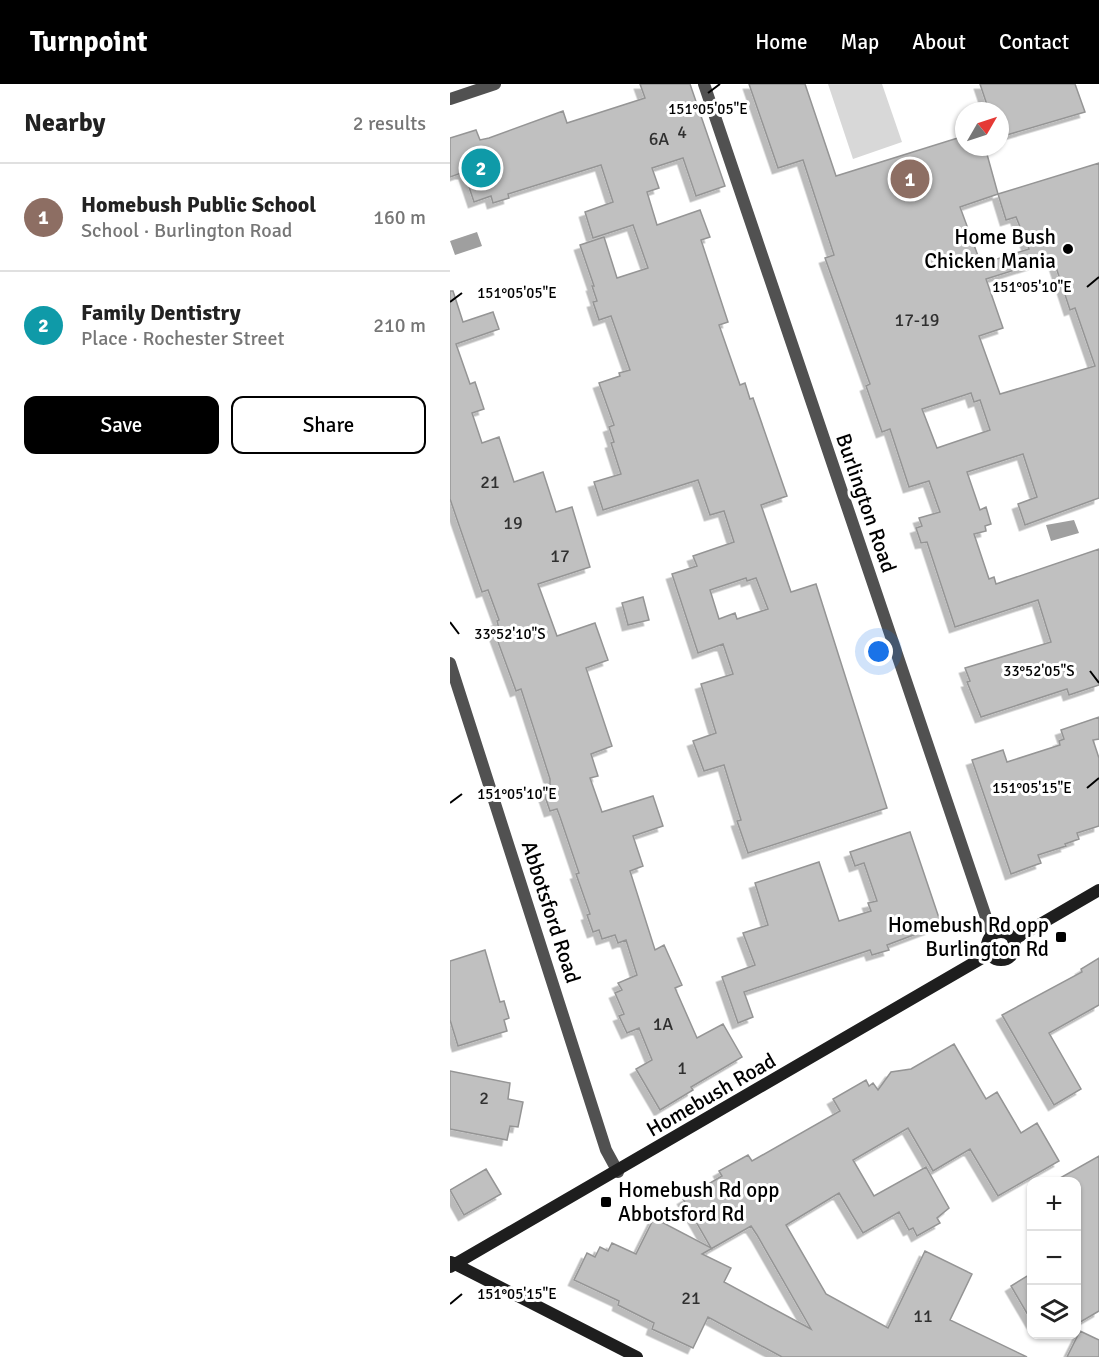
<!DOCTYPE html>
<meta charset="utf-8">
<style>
:root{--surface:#fff;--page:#f2f2f2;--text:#222;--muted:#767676;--line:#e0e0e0;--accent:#000}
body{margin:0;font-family:Signika,sans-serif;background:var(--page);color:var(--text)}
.controls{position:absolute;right:18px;bottom:18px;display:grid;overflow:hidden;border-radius:12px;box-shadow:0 2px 4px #0004}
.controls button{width:54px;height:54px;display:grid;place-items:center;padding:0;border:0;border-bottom:2px solid var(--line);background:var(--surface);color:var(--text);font:30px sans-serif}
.compass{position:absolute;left:505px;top:18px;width:54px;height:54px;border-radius:50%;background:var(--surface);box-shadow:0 2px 4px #0004;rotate:51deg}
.you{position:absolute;left:429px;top:568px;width:21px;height:21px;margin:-15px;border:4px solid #fff;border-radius:50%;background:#1a73e8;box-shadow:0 0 0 9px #1a73e833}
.badge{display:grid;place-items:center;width:39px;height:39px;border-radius:50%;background:var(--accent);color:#fff;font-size:20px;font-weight:700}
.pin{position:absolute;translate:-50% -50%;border:3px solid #fff;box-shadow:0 2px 6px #0006}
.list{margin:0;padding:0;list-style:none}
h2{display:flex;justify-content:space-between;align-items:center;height:78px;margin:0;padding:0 24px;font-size:26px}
h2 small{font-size:20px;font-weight:400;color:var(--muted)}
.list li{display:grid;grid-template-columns:39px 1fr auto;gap:18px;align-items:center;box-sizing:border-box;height:108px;padding:0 24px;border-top:2px solid var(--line)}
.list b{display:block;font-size:22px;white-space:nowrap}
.list p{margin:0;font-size:20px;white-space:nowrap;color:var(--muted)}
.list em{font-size:20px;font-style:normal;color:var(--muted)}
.actions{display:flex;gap:12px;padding:18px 24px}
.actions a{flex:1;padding:14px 0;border:2px solid var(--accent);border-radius:12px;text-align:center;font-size:21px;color:var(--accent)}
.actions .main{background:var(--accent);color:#fff}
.icon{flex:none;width:33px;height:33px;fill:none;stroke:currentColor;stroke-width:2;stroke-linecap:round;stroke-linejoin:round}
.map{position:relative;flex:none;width:649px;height:1273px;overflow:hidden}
header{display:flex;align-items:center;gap:36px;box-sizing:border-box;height:84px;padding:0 30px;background:var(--accent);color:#fff}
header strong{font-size:28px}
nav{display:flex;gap:33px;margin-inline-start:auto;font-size:21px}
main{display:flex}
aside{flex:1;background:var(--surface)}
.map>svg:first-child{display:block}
.green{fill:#d8d8d8}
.water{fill:#9f9f9f}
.building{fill:#c0c0c0;stroke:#959595;stroke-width:1.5;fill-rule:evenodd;filter:url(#shadow)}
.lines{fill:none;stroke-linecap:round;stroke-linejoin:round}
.street{stroke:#515151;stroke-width:12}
.secondary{stroke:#1e1e1e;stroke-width:12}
.ticks{fill:none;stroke:#000;stroke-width:2}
.poi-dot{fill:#000;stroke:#fff;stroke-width:2}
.labels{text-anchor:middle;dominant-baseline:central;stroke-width:6;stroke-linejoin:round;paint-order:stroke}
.number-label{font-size:18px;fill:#303030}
.poi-label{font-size:21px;fill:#000;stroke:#fff;text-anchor:end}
.street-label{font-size:21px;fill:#000;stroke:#fff}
.ticks-label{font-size:15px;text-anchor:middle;fill:#000;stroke:#fff;stroke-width:6;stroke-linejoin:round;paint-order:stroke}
</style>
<header>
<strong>Turnpoint</strong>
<nav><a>Home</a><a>Map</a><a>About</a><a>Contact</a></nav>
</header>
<main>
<aside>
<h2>Nearby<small>2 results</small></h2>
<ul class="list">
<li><span class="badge" style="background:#8d6e63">1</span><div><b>Homebush Public School</b><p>School · Burlington Road</p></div><em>160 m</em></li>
<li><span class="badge" style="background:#0f9aa8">2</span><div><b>Family Dentistry</b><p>Place · Rochester Street</p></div><em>210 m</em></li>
</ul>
<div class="actions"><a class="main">Save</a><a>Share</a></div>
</aside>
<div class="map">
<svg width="649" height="1273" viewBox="0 0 649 1273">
<defs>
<filter id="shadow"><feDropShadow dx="-5.5" dy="5.5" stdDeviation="0" flood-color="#0004"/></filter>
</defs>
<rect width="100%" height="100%" fill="#fff"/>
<path class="green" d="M378,0H432L452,58L403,75Z"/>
<path class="water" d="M27,148L32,162L5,171L0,157Z
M624,436L629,449L601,457L596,441Z"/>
<path class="building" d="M190,0H240L275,102L246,112L233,74L202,84L209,104L197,108L207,141L250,126L260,153L251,156L278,238L269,241L290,301L295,299L300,315L303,314L337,412L311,421L341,508L366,500L437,724L298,769L287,737L291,736L274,681L254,687L243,657L266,649L251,600L283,590L273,560L248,569L222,490L247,482L243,472L284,458L274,427L260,431L248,396L153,426L144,398L171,390L161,359L164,358L159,343L164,341L149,299L170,292L169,289L180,286L161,232L149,236L143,218L147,217L142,202H144L130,161L154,153L167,194L198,184L183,141L143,154L135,128L163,118L151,81L58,110L59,114L43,119L41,112L24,118L14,88L0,93V54L26,46L30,56L39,54L113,27L117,39L195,14ZM296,494L297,497L306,494L318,525L287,535L285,529L269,535L260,506Z
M299,0H355L386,92L514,52V63H535L548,110L649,79V414L575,441L568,420L587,413L573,370L517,388L530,426L536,423L541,440L535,442L536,447L524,450L539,495L544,493L546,500L649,465V601L619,611L617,605L531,633L517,598L520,597L515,584L601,558L588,516L505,543L477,458L471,459L466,444L472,442L469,434L490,428L479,397L459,403L440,345L432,348L416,302L420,300L375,174L384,171L353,76L328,84ZM548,110L556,136L566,133L579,165L531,180L510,123ZM603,174L620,226L625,224L645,282L550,310L529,252L553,244L536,195ZM521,309L524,318L530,316L540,346L487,364L472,325Z
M530,0H625L635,28L550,53V27H539Z
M0,207H3L13,238L43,228L49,245L6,260L20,300L25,298L34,325L22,329L32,359L49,353L64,398L93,388L106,428L122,423L140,483L88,500L107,552L145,539L158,576L136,584L162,662L141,670L148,692L140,694L152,728L203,712L213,742L183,752L193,782L180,787L205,866L214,861L232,901L225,904L247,954L273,940L292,973L241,1003L243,1006L210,1026L186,985L202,976L189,944L177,949L169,932L174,930L165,909L172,906L168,899L187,891L176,856L168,859L165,851L152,855L149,846L143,848L137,831L140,830L126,790L129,789L110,733L107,725L100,727L92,704L100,701V695L71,605L66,607L44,547L49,545L47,537L49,536L38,506L32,508L0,415Z
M193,513L199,536L178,541L172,519Z
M649,633V655L643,656L649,674V742L627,749L629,755L615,760L616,762L588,771L591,779L561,790L522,676L553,666L557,678L610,661L609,657L614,655L611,646Z
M460,748L490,837L480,840L482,844L437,861L439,866L422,871L420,866L294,908L303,933L288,939L272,893L305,881L293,849L318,841L305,799L369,778L389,837L421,827L418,819L427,817L414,779L405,782L400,768Z
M35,866L50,918L54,917L59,934L54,936L57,947L8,962L0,936V877Z
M649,874V921L599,949L631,1005L604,1021L552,931L632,888L631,885Z
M504,960L536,1015L547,1008L571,1049L587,1039L609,1077L548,1112L520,1065L483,1087L458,1044L403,1076L424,1112L476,1083L499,1124L487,1134L490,1139L467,1152L463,1144L459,1146L449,1128L413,1149L389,1109L336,1141L376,1210L438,1244L475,1167L522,1190L500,1236L577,1273H332L258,1233L243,1264L202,1245L204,1239L168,1221L169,1217L124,1196L137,1169L145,1173L150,1163L158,1167L162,1159L186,1170L204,1134L261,1164L233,1115L272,1092L269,1087L298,1071L302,1077L390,1027L383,1015L416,996L419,1002L423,999L428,1006L441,988L461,985ZM301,1142L307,1151L361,1245L274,1198L281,1184L252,1170Z
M0,987L60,999L58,1015L73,1018L68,1043L60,1042L57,1056L0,1045Z
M649,1072V1227L627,1240V1098H603Z
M36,1085L51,1110L14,1131L0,1106Z
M582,1189V1238L561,1202Z
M630,1247L649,1256V1273H617Z"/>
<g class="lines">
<path class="street" d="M254,0L542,851
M0,15L45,0
M0,579L156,1066L168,1088"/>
<path class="secondary" d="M537 862a14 14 0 1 1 28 0a14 14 0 1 1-28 0Z
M563,856L649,806
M1,1178L187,1273
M0,1183L539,870"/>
</g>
<path class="ticks" d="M258,9L270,0M637,203L649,193M0,218L12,209M0,538L9,550M640,587L649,599M637,704L649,694M0,719L12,710M0,1220L12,1210"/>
<g class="poi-dot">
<circle cx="618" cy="165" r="6"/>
<rect x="605" y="847" width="12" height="12" rx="3"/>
<rect x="150" y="1112" width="12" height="12" rx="3"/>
</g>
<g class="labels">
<g class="number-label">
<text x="232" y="48">4</text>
<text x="209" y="55">6A</text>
<text x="467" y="236">17-19</text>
<text x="40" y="398">21</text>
<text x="63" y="439">19</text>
<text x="110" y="472">17</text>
<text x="213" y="940">1A</text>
<text x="232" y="984">1</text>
<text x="34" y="1014">2</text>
<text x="241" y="1214">21</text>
<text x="473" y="1232">11</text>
</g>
<g class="poi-label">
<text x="606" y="153">Home Bush<tspan x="606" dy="24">Chicken Mania</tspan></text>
<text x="599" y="841">Homebush Rd opp<tspan x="599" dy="24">Burlington Rd</tspan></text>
<text x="168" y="1106" text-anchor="start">Homebush Rd opp<tspan x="168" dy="24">Abbotsford Rd</tspan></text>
</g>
<g class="street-label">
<text transform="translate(416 419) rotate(71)">Burlington Road</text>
<text transform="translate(101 828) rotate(72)">Abbotsford Road</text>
<text transform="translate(261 1011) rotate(-30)">Homebush Road</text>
</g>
</g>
<g class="ticks-label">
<text x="258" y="30">151°05'05"E</text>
<text x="582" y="208">151°05'10"E</text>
<text x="67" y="214">151°05'05"E</text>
<text x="60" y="555">33°52'10"S</text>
<text x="589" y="592">33°52'05"S</text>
<text x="582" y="709">151°05'15"E</text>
<text x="67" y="715">151°05'10"E</text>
<text x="67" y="1215">151°05'15"E</text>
</g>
</svg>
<div class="controls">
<button>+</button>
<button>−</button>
<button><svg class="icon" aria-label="layers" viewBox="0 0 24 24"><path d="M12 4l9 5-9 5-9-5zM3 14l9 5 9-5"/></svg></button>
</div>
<svg class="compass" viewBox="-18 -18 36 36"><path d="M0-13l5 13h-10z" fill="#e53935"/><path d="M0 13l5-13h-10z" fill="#767676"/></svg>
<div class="you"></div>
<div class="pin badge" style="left:460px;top:95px;background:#8d6e63">1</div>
<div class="pin badge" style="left:31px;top:84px;background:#0f9aa8">2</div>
</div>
</main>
